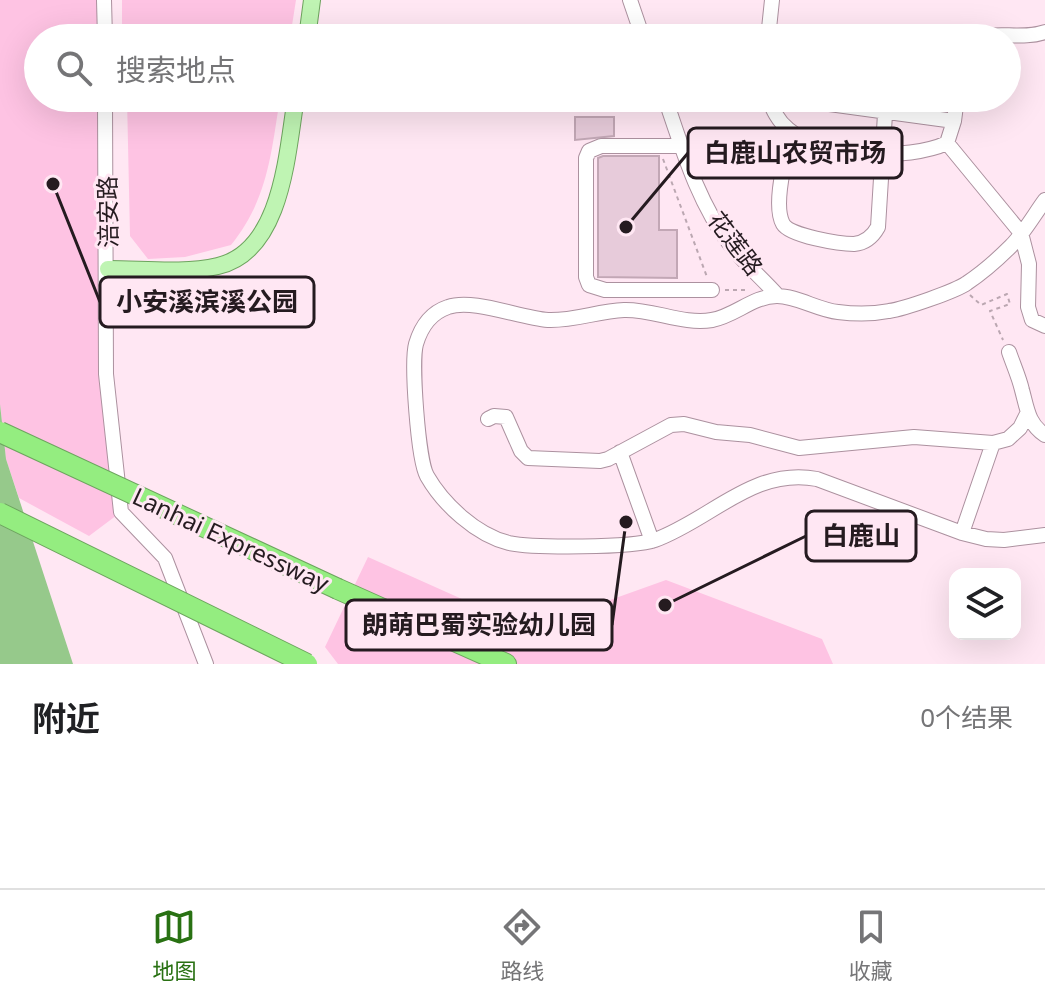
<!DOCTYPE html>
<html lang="zh">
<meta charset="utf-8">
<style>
:root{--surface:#fff;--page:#f6f6f6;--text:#202124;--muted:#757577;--line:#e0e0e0;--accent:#297113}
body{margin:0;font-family:"Noto Sans","Noto Sans SC",sans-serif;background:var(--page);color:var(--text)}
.controls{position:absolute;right:24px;bottom:24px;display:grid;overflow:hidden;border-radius:16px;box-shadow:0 8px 32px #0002}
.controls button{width:72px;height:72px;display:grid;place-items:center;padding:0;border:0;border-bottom:2px solid var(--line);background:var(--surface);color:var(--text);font:40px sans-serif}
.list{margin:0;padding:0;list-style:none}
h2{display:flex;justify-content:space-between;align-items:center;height:104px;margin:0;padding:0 32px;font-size:34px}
h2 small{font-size:26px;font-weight:400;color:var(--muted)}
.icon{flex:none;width:44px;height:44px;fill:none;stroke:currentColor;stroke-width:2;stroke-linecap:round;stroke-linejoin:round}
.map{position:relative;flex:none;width:1045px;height:664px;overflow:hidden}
.search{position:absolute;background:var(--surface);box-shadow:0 8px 32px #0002;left:24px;right:24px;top:24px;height:88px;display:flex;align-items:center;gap:20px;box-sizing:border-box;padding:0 28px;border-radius:44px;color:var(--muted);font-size:30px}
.sheet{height:224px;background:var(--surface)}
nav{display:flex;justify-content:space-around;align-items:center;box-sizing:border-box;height:112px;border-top:2px solid var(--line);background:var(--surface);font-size:22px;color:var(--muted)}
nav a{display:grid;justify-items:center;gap:4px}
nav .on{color:var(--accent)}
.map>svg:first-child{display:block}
.green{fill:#fec3e3}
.water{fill:#96c98b}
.building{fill:#e7cbda;stroke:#c2a7b5;stroke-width:2}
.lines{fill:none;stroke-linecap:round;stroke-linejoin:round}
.minor-casing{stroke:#ac919f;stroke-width:16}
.major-casing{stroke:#6da45e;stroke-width:18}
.highway-casing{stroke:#6da45e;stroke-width:22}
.path{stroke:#bba7b1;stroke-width:2;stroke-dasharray:4 4;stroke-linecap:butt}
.minor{stroke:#fff;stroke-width:14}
.major{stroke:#bff4b3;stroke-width:16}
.highway{stroke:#94ed80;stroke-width:20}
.highway-bridge-casing{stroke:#6da45e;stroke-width:22;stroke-linecap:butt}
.highway-bridge{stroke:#94ed80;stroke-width:20}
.labels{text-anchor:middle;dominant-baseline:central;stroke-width:6;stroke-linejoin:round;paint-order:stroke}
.street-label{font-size:24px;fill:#251b20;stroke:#ffe7f3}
.leader{fill:none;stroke:#251b20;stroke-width:3}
.callout-dot{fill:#251b20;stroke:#ffe7f3;stroke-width:3}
.callout{fill:#ffe7f3;stroke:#251b20;stroke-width:3}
.callout-label{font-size:26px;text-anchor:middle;font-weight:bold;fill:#251b20}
</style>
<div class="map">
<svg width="1045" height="664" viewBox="0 0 1045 664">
<rect width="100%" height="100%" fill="#ffe7f3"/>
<path class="green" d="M0,0H104L105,38H38V98H105L106,374L121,512L89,536L19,498L6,459L0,404Z
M122,0H296L290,38H122Z
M127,98H280C271,154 268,199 231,245L185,257L148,259L130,236Z
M368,557L529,629L666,580L822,639L833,664H338L325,647Z"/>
<path class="water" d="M0,404L6,459L73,664H0Z"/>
<path class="building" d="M575,117H614V136L575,140Z
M603,156H659V230H677V278L598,277V158Z"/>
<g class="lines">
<g class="minor-casing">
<path id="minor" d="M104,0L105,38
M630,0L643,38
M768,38L772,0
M976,38C998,31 1022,40 1045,32
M105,98L106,374L121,512L165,558L206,664
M665,98C682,148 698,203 731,246C745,264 763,279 778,296
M768,98C773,110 778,121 788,129C822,158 908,161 947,143L954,121L957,98
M822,103L954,121
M791,132C787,154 772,204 783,224C790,236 840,244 854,244C865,243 873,236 878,227L886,98
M947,143L1021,233L1029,264L1028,307L1032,320L1045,326
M682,146H601L589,151L586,158V277L589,285L605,290H712
M1045,200C1034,215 1024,233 1011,246C998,259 982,273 967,283C956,291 904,309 889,311C874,314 853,314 838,312C818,310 797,296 777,296C753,296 735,316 712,320C683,325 653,309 624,310C598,311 574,321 548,320C520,318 473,298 448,307C430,313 421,327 416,344C411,362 418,460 427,476C443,504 476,535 509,543C533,548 632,548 655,540C712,519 753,467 817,479L962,533L986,539L1004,540L1045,535
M1009,352C1013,364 1019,377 1022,390C1027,408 1028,424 1045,435
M488,419L494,416L506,417L521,451L528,458L600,461L608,459L671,425L684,424L716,432L750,435L799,448L914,437L993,443L1008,439L1020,428L1027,414
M620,452L652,541
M962,533L993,443"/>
</g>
<g class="major-casing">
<path id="major" d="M307,38L312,0
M108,269C144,269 183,274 218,266C283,251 287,151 296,98"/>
</g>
<g class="highway-casing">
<path id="highway" d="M338,589L506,664"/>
</g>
<path class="path" d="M663,159L707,277
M725,290H746
M970,295L981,305L1007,294L1010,304L990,311L1003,340"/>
<use href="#minor" class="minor"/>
<use href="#major" class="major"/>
<use href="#highway" class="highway"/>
<g class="highway-bridge-casing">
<path id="highway-bridge" d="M0,432L338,589
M0,513L307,664"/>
</g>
<use href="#highway-bridge" class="highway-bridge"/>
</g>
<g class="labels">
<g class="street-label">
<text transform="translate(107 212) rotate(-91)">涪安路</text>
<text transform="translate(736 243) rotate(53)">花莲路</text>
<text transform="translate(231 539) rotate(25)">Lanhai Expressway</text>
</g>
</g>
<path class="leader" d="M626 227L688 153M53 184L100 302M665 605L806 536M626 522L612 625"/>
<g class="callout-dot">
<circle cx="626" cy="227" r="8"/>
<circle cx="53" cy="184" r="8"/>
<circle cx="665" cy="605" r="8"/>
<circle cx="626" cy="522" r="8"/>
</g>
<g class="callout">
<rect x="688" y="128" width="214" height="50" rx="8"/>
<rect x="100" y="277" width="214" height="50" rx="8"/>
<rect x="806" y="511" width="110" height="50" rx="8"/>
<rect x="346" y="600" width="266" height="50" rx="8"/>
</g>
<g class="callout-label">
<text x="795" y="162">白鹿山农贸市场</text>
<text x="207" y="311">小安溪滨溪公园</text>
<text x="861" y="545">白鹿山</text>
<text x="479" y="634">朗萌巴蜀实验幼儿园</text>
</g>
</svg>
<div class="controls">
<button><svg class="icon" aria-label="layers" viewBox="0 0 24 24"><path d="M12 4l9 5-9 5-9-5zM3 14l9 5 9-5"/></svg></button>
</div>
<div class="search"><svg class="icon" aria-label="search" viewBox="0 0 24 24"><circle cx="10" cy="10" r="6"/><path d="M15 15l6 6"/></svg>搜索地点</div>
</div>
<section class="sheet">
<h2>附近<small>0个结果</small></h2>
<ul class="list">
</ul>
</section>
<nav>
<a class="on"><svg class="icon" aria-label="map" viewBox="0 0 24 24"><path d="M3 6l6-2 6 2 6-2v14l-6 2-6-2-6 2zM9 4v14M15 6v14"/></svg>地图</a>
<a><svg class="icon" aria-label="directions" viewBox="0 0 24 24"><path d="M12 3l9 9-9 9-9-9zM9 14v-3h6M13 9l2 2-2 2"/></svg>路线</a>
<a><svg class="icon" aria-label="saved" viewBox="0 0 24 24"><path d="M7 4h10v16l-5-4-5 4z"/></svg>收藏</a>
</nav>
